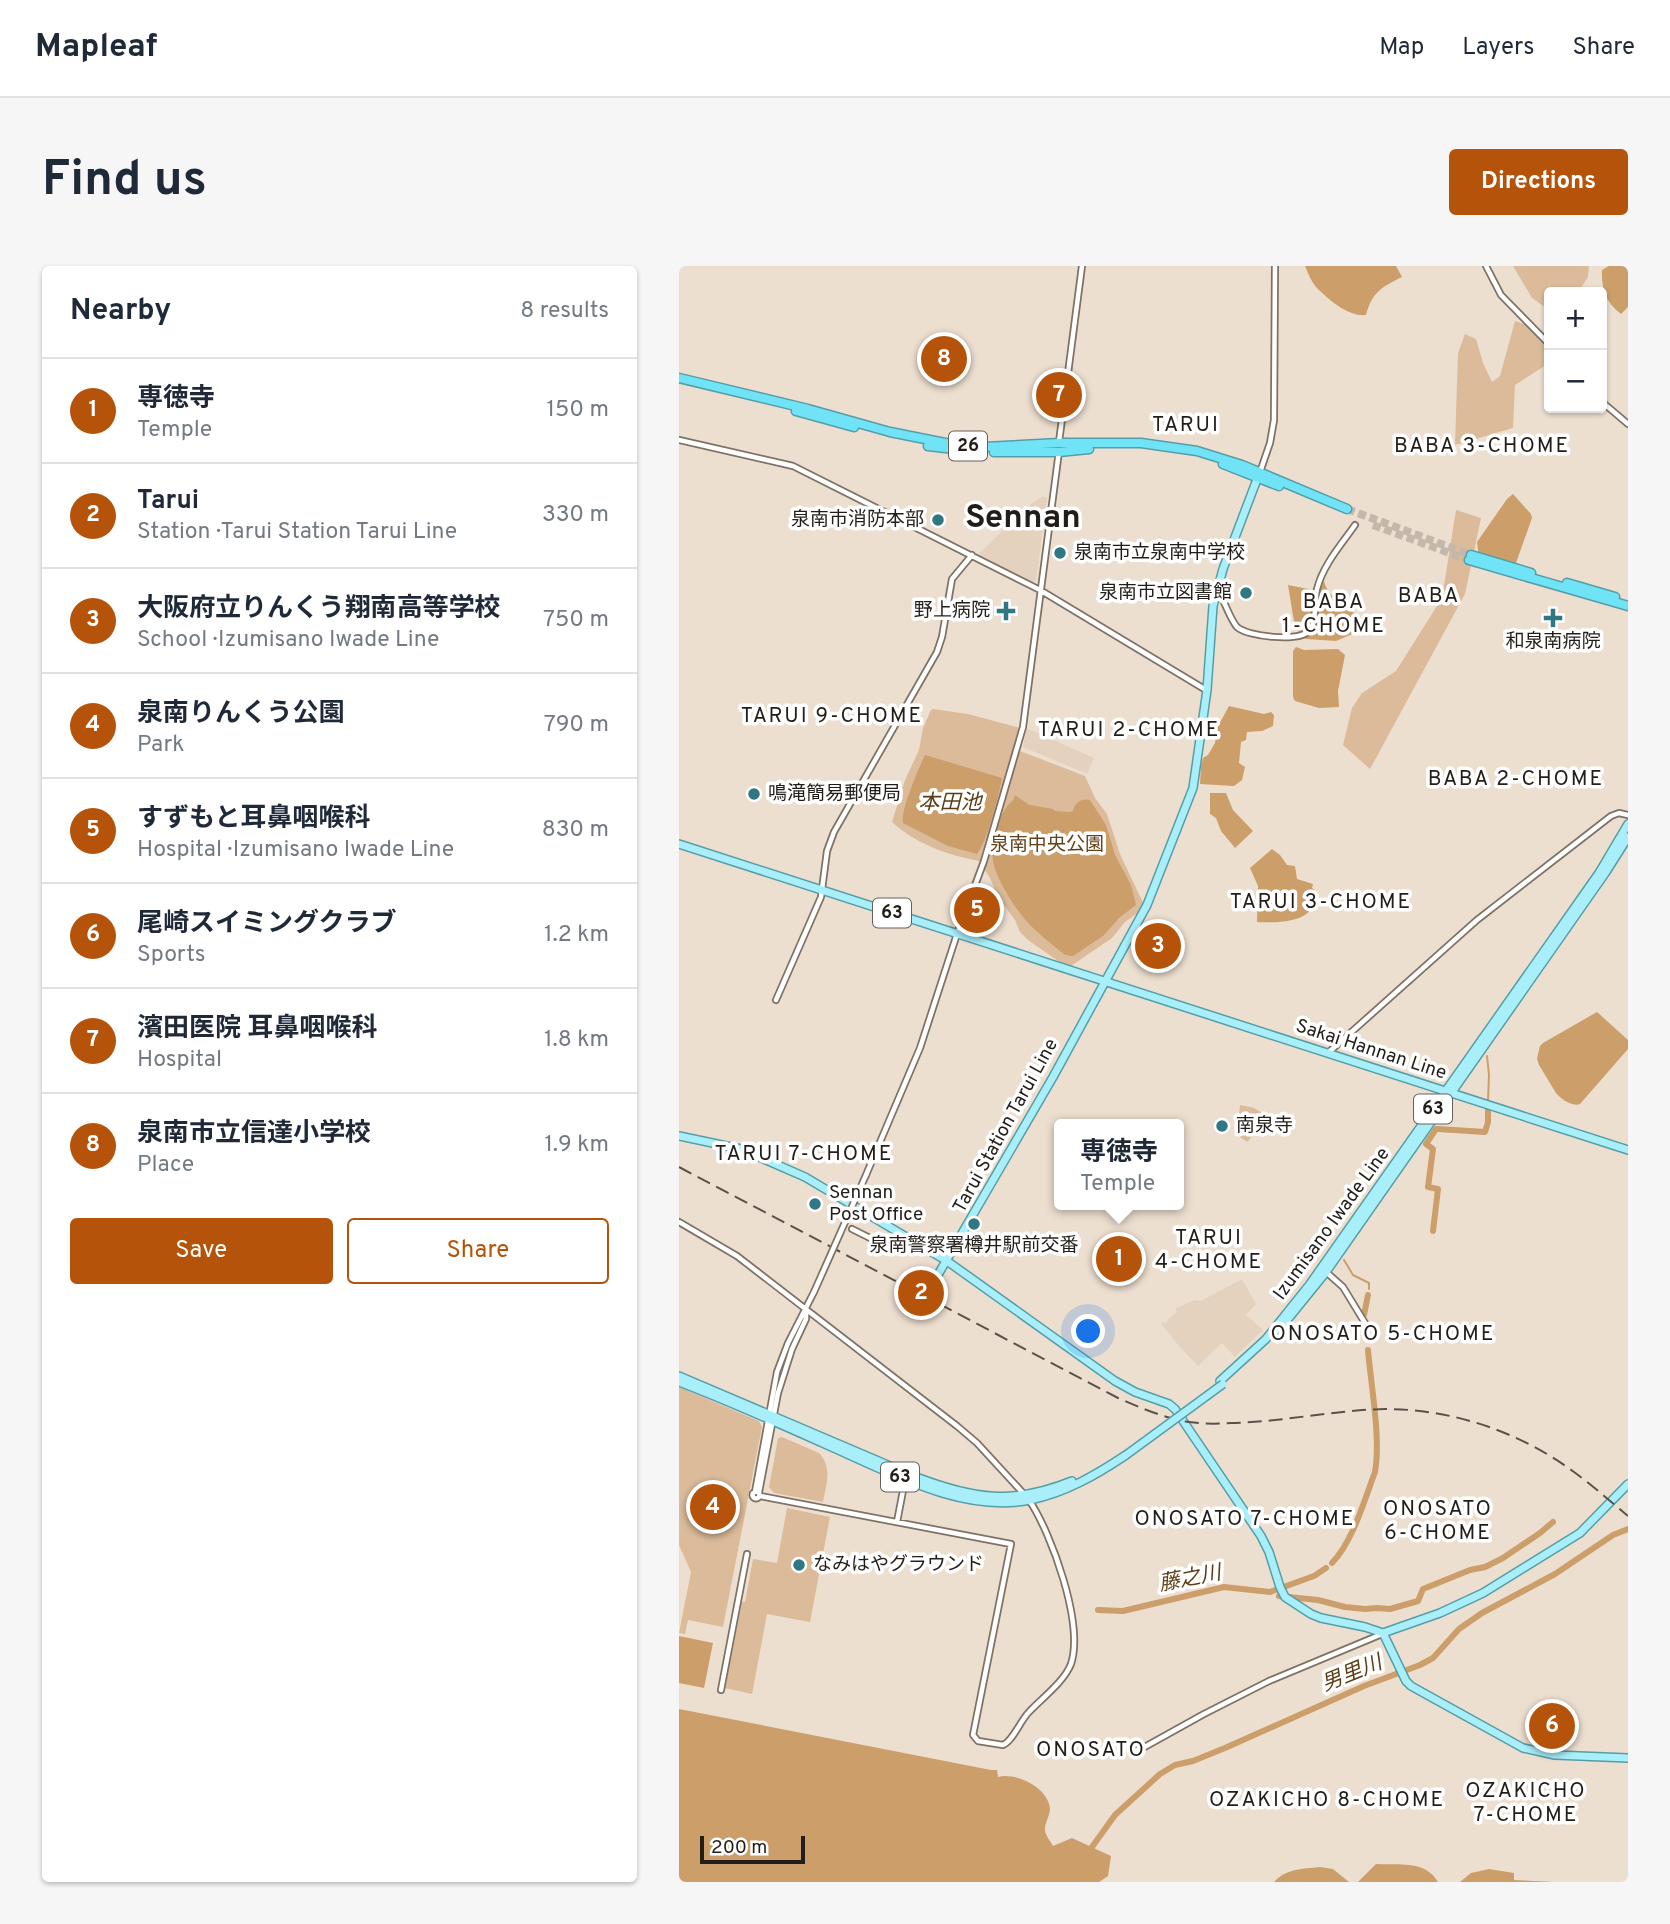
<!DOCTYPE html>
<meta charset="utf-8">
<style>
:root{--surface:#fff;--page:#f6f6f7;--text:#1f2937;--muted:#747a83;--line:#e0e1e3;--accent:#b45309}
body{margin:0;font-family:Overpass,"Noto Sans JP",sans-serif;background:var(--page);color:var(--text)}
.controls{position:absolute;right:21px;top:21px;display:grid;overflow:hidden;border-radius:7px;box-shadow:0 2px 5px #0004}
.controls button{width:63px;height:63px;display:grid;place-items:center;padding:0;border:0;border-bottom:2px solid var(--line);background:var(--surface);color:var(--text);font:35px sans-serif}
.scale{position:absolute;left:21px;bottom:18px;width:105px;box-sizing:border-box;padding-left:7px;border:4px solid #221d18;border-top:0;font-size:19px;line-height:24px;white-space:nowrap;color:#221d18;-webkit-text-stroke:5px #fff;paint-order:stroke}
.you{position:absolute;left:410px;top:1066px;width:24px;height:24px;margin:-18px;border:5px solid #fff;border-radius:50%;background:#1a73e8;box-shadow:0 0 0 10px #1a73e833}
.badge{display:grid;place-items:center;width:46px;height:46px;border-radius:50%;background:var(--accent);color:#fff;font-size:23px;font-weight:700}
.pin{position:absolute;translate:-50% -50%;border:4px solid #fff;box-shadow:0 2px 7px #0006}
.popup{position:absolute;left:375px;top:853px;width:130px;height:91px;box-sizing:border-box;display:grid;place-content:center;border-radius:7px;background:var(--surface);filter:drop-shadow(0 2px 5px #0005);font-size:23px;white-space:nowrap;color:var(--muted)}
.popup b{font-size:26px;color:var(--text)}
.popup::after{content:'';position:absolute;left:50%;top:100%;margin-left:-14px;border:14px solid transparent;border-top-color:var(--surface)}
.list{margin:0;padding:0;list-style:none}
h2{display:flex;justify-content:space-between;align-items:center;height:91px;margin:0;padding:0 28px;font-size:30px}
h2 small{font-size:23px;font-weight:400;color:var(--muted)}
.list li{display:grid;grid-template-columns:46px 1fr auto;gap:21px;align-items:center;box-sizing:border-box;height:105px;padding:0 28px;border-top:2px solid var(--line)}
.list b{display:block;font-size:26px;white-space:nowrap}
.list p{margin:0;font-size:23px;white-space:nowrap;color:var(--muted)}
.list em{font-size:23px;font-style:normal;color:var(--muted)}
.actions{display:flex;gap:14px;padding:21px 28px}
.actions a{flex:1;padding:16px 0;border:2px solid var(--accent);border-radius:7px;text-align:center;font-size:24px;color:var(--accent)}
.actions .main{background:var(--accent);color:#fff}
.map{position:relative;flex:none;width:949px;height:1616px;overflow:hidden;border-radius:7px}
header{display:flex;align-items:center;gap:42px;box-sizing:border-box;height:98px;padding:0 35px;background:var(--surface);border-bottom:2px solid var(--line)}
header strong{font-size:33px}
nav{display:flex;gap:38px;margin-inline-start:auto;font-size:24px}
.intro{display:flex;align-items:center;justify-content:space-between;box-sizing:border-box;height:168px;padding:0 42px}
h1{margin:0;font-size:49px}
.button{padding:18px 32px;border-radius:7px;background:var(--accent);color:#fff;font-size:24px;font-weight:700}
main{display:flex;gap:42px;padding:0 42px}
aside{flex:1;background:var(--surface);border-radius:7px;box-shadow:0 2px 5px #0004}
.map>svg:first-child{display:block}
.built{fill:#e4d1be}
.green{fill:#dbbb99}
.water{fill:#cb9e6a}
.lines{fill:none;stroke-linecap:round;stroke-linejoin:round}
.stream{stroke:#cb9e6a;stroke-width:2}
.river{stroke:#cb9e6a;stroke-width:6}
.highway-tunnel{stroke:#c4b8ab;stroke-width:8;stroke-dasharray:8 4;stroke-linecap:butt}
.minor-casing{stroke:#7e7265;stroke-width:8}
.major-casing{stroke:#559ea8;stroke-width:10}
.highway-casing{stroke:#559ea8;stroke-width:11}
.minor{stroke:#fff;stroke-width:4.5}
.major{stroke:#a9effa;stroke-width:7}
.highway{stroke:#70e4f6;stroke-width:8}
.rail{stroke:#5a524a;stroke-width:2;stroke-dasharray:14 7;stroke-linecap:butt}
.minor-bridge-casing{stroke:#7e7265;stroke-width:8;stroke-linecap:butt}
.major-bridge-casing{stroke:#559ea8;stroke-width:10;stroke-linecap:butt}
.minor-bridge{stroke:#fff;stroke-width:4.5}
.major-bridge{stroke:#a9effa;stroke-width:7}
.poi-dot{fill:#2f7782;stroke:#fff;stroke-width:2.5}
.labels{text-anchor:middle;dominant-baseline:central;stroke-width:7;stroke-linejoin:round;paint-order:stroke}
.shield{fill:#fff;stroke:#64615d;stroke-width:2}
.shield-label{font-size:18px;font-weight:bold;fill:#221d18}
.poi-label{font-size:19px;fill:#221d18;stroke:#fff;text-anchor:start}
.park-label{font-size:19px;fill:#614119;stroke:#fff}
.street-label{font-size:19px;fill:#221d18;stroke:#fff}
.neighbourhood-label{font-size:21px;letter-spacing:2px;fill:#221d18;stroke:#fff}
.water-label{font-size:21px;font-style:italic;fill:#5d3d15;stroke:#fff}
.town-label{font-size:33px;font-weight:bold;fill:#221d18;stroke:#fff}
</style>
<header>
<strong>Mapleaf</strong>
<nav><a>Map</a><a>Layers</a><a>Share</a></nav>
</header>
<div class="intro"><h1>Find us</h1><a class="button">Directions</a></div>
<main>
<aside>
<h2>Nearby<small>8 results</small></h2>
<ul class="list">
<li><span class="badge">1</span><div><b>専徳寺</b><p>Temple</p></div><em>150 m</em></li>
<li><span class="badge">2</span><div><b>Tarui</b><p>Station · Tarui Station Tarui Line</p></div><em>330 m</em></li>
<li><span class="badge">3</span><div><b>大阪府立りんくう翔南高等学校</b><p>School · Izumisano Iwade Line</p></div><em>750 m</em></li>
<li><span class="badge">4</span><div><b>泉南りんくう公園</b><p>Park</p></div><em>790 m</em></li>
<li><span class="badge">5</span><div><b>すずもと耳鼻咽喉科</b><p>Hospital · Izumisano Iwade Line</p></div><em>830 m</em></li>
<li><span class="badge">6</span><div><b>尾崎スイミングクラブ</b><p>Sports</p></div><em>1.2 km</em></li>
<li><span class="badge">7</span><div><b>濱田医院 耳鼻咽喉科</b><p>Hospital</p></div><em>1.8 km</em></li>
<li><span class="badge">8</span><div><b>泉南市立信達小学校</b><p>Place</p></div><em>1.9 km</em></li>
</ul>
<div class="actions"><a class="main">Save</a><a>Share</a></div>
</aside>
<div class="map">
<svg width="949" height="1616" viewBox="0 0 949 1616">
<rect width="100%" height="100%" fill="#eddfd0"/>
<path class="built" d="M364,230L368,232L357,315L353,317L299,289L345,243Z
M347,462L415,492L408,508L344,481Z
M563,1013L577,1038L567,1049L584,1064L556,1091L543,1077L519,1100L501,1081L482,1058L484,1056L487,1058L490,1052L498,1046L496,1043L515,1034L522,1035Z"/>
<path class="green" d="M834,0H910L909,11L899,26H870V44L853,32Z
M836,55L856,62L870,78V97L836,119L834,162L776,179L779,87L786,68L797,73L804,97L813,116L821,110Z
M777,244L802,252L786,328L691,503L664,479L673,442L683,427L717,405L763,332Z
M254,443L289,448L341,462L336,483L406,510L416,532L428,548L441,588L465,639L460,646L446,656L433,672L392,700L382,697L349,674L341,666L336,654L319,631L311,612L300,595C268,589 237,578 213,556L226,514L240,484L244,462L252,444Z
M561,839L575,842L596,855L587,864L583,860L568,876L558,869Z
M0,1121L80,1155L83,1161L44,1361L9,1354L6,1368L0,1367L12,1306L0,1279Z
M103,1171L140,1187C154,1202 147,1218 144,1236L95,1227L90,1221L99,1172Z
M108,1242L151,1251L131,1356L88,1348L73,1428L46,1422L63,1336H66L74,1293L98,1297Z"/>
<path class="water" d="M626,0H717L723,11C703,21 693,26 687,49C669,51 649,33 637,21C632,15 629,7 626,0Z
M930,0H949V41L942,48C927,37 922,22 923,4Z
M834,228L852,248L853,252L832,311L801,300L798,276L828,233Z
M645,315C649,331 665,340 678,349V366L657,375L627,373L616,362L609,319L640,325Z
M617,381L625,384L659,383L666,389L659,425L660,441L640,442L616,435L614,431V385Z
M550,440L585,448L592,446L595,449L594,460L583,465L568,466L567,474L562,476L560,497L566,501L563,514L555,520L521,518L522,500L524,492L529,489L536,477L538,462Z
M246,489L323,512C320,529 308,576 298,588L269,580L224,557C221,545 240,502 246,489Z
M531,527H547L554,544L574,565L556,582L542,565L537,552L531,548Z
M336,529L350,539L374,543L376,545L390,546L394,545C396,536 403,532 411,534L427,559L436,589L452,619L457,639L441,651L424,670L394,690L386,689C374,679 362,670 352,660C338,646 302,595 317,577C315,566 322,548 329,539C337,530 332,540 336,529Z
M593,583L601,589L608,599L616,600L618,613L634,618L633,622L637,625C634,631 634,636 632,642C626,657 592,657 578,656L579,620L571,602Z
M918,746L949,774V783L901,838C893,841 882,833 877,827L860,799L858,793L861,780L864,777Z
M0,1370L34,1377L25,1422L0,1417Z
M0,1443L312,1504H318L319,1511C337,1506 370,1522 371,1543C371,1550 365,1558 366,1565C367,1570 372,1576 374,1580L393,1572L432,1590L429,1610L420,1616H0Z
M697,1598C719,1599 747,1594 759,1616H679Z
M641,1601L654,1603L670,1616H595C608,1602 624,1603 641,1601Z
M810,1603L835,1607V1614L876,1616H781L792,1607Z"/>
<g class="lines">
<path class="stream" d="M808,790L810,809L809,835
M665,994L674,1009L690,1017V1023"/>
<path class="river" d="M754,965L759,923L749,921L754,883L747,878L757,863H759L806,866L809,856V843
M685,1049L689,1029
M653,1297C674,1275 685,1235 696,1206C702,1172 692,1120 689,1084
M600,1330L639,1334L666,1341L686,1343L698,1342L711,1343L739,1335L744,1323L791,1304L806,1301L824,1292L861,1267L874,1256
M419,1344L444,1345L545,1321L591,1326L635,1310L647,1302
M413,1581L436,1549L481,1508L496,1499L514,1495L546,1482L685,1420L741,1399L754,1392L780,1363L803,1347L876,1308L934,1269L949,1263"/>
<path class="highway-tunnel" d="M668,243L792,289
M694,259L790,294"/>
<g class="minor-casing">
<path id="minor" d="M807,0L822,29L870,78
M923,136L949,158
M0,174L114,200L361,324L527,424
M380,176L403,0
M581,206L591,177L595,154L596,0
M539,322C544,333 551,353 558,361C569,371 620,376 630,365C638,357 635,335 638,323C644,299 662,279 676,259
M97,734L142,631L148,585L155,566L258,386L263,371L273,313L293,289
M650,786L798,654L932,550L940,547L949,549
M187,909L241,782L278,668L305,595L344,461L380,185
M0,956L58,990L278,1160L298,1177L344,1227
M173,963L193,973
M646,1005L664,1021L686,1057
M73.5 1229a3.5 3.5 0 1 1 7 0a3.5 3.5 0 1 1-7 0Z
M76,1226L98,1106L109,1077L135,1026
M80,1226L99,1127L113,1083L127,1053V1044
M81,1230L332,1278L294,1469L299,1475L324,1479C334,1475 341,1455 350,1446C363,1432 385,1416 392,1398C405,1358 373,1268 350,1234
M218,1256L226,1214
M42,1424L68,1288
M455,1485L462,1483L525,1448L590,1415L703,1368"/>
</g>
<g class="major-casing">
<path id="major" d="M0,578L949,884
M0,870L62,883L126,911L268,995L436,1115L456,1126L490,1138L496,1143L582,1270L590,1286L601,1321L606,1331L632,1348L642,1352L686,1361L704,1367L727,1415L732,1420L844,1482L876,1489L949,1492
M253,1019L374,811L468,639L514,522L528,424L534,340L544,303L580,208
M600,1064L647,1006L927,606L949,571
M0,1110L237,1211C295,1233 334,1239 393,1215
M541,1115L587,1073L631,1018L920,607L949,558
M0,1116C50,1135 99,1157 148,1179C208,1205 283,1248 351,1234C386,1227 417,1209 447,1189
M704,1367L761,1347L804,1327L901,1267L949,1218"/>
</g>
<g class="highway-casing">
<path id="highway" d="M0,112L129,143L211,166L271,178L305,181L380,177H462L518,185L563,199L668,243
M117,145L175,161
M249,180L302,186
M315,186H380L410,183
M544,198L600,220
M792,289L852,307
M790,294L949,340
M888,317L936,331"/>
</g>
<use href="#minor" class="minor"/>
<use href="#major" class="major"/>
<use href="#highway" class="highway"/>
<path class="rail" d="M0,901L439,1132C462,1142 485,1152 510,1156C524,1158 538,1158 552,1157C604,1156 655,1144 706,1143C774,1143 841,1166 895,1206C914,1220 931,1235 949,1250"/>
<g class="minor-bridge-casing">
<path id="minor-bridge" d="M135,1026L187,909"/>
</g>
<g class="major-bridge-casing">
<path id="major-bridge" d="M447,1189L544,1118"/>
</g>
<use href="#minor-bridge" class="minor-bridge"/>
<use href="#major-bridge" class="major-bridge"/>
</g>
<g class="poi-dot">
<circle cx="259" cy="254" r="7"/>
<circle cx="381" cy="287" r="7"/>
<circle cx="567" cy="327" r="7"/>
<path d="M323.5 334.5h7v7h7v7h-7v7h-7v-7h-7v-7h7z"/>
<path d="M870.5 341.5h7v7h7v7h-7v7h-7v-7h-7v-7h7z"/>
<circle cx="75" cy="528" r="7"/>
<circle cx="543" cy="860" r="7"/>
<circle cx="136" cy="938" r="7"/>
<circle cx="295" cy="958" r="7"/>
<circle cx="120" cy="1299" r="7"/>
</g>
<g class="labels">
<g class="shield">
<rect x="270" y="165.5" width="38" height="29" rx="5"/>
<rect x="194" y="632.5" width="38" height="29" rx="5"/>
<rect x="735" y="828.5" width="38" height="29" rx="5"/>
<rect x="202" y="1196.5" width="38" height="29" rx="5"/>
</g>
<g class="shield-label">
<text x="289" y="180">26</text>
<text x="213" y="647">63</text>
<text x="754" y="843">63</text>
<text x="221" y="1211">63</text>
</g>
<g class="poi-label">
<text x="245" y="254" text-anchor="end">泉南市消防本部</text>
<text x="395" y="287">泉南市立泉南中学校</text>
<text x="553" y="327" text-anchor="end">泉南市立図書館</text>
<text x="311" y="345" text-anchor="end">野上病院</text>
<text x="874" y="376" text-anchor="middle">和泉南病院</text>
<text x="89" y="528">鳴滝簡易郵便局</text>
<text x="557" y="860">南泉寺</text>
<text x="150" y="927">Sennan<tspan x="150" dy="22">Post Office</tspan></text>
<text x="295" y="980" text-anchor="middle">泉南警察署樽井駅前交番</text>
<text x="134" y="1299">なみはやグラウンド</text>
</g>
<g class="park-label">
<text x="368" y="579">泉南中央公園</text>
</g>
<g class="street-label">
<text transform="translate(692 784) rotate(18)">Sakai Hannan Line</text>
<text transform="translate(327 860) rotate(-61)">Tarui Station Tarui Line</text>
<text transform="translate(653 958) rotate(-54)">Izumisano Iwade Line</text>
</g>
<g class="neighbourhood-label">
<text x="507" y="159">TARUI</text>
<text x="803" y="180">BABA 3-CHOME</text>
<text x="750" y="330">BABA</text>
<text x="655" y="336">BABA<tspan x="655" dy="24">1-CHOME</tspan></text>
<text x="153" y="450">TARUI 9-CHOME</text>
<text x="450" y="464">TARUI 2-CHOME</text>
<text x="837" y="513">BABA 2-CHOME</text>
<text x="642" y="636">TARUI 3-CHOME</text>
<text x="125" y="888">TARUI 7-CHOME</text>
<text x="530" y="972">TARUI<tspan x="530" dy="24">4-CHOME</tspan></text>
<text x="704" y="1068">ONOSATO 5-CHOME</text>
<text x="759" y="1243">ONOSATO<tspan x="759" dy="24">6-CHOME</tspan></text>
<text x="566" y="1253">ONOSATO 7-CHOME</text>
<text x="412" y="1484">ONOSATO</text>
<text x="847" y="1525">OZAKICHO<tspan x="847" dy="24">7-CHOME</tspan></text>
<text x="648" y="1534">OZAKICHO 8-CHOME</text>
</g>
<g class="water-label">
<text x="271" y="537">本田池</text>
<text transform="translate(511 1313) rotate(-11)">藤之川</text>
<text transform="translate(673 1408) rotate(-22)">男里川</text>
</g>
<g class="town-label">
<text x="344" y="253">Sennan</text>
</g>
</g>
</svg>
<div class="controls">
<button>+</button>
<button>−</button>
</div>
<div class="scale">200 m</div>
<div class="you"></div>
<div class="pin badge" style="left:440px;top:993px">1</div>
<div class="popup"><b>専徳寺</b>Temple</div>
<div class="pin badge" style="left:242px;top:1027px">2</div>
<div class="pin badge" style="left:479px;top:680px">3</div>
<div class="pin badge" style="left:34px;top:1241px">4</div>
<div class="pin badge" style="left:298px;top:644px">5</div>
<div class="pin badge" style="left:873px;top:1460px">6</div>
<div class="pin badge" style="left:380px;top:129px">7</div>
<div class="pin badge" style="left:265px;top:93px">8</div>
</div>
</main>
